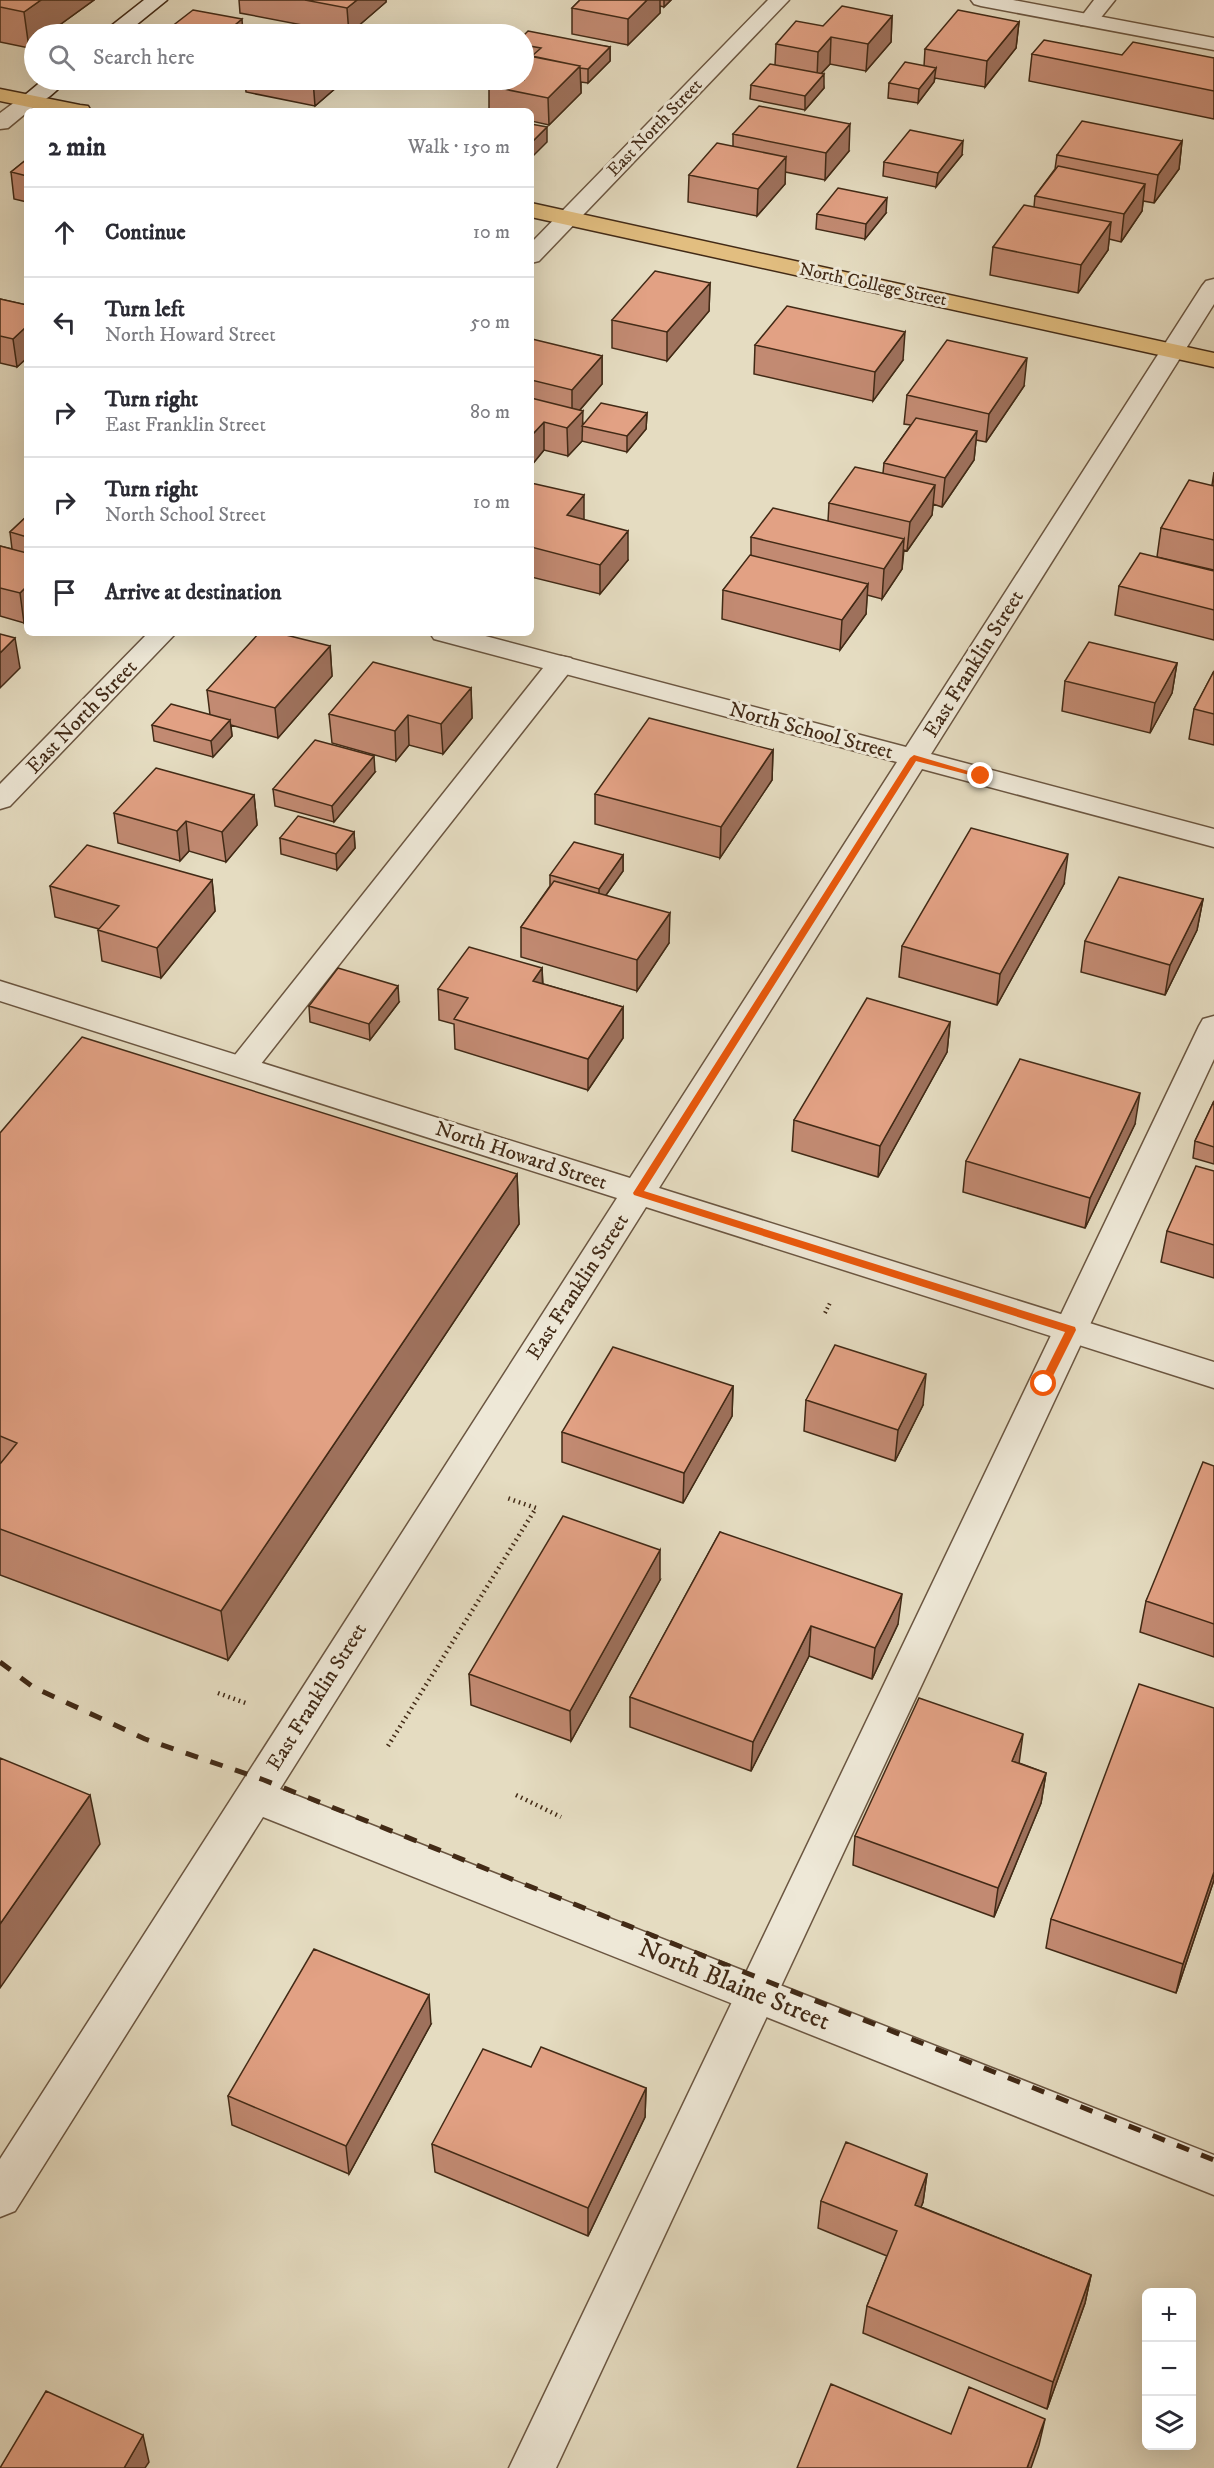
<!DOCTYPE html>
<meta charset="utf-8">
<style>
:root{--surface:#fff;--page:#f2f2f3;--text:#2b2b33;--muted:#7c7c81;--line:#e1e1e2}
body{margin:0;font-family:"IM FELL DW Pica",serif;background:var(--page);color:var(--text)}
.controls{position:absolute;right:18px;bottom:18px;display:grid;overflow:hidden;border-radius:9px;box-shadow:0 6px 24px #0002}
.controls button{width:54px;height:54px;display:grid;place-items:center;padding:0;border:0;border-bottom:2px solid var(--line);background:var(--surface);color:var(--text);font:30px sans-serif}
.stop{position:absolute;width:18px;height:18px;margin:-14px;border:4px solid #ea580c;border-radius:50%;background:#fff}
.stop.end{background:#ea580c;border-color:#fff;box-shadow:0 2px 6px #0008}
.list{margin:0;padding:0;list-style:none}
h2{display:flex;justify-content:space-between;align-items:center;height:78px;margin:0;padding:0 24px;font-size:26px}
h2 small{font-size:20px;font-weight:400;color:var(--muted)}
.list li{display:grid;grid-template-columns:39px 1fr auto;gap:18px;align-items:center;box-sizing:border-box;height:90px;padding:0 24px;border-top:2px solid var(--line)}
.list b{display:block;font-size:22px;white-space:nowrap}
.list p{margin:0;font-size:20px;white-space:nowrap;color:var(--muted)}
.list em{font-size:20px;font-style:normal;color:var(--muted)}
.icon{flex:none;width:33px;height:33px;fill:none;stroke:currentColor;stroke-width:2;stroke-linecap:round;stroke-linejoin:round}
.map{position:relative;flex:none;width:1214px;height:2468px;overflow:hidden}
.search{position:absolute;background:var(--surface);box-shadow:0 6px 24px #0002;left:24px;top:24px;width:510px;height:66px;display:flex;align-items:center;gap:15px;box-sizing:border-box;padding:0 21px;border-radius:33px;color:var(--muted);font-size:22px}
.panel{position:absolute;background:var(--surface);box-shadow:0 6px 24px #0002;left:24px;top:108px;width:510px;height:528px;border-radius:9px}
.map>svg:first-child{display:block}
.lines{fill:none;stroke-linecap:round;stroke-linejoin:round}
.lane-casing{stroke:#6b5641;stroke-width:3}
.street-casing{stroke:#6b5641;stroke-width:3}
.secondary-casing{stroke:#422a16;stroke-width:3}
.primary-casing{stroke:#422a16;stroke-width:3}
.path-far1{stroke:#422a16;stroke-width:4;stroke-dasharray:1.5 3;stroke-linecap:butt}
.path{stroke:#422a16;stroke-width:4.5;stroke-dasharray:1.5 4;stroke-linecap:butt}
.lane{fill:#eee8d7;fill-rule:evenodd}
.street{fill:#eee8d7;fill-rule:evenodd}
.secondary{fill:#eee8d7;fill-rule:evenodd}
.primary{fill:#e2be80;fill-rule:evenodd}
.rail{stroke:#422a16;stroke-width:5;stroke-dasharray:13 13;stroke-linecap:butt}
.wall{fill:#c28a72;stroke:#422a16;stroke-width:1.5}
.shaded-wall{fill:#9e715c;stroke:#422a16;stroke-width:1.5}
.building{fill:#e2a184;stroke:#422a16;stroke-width:1.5}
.route{fill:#ea580c}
.labels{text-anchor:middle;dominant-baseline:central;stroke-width:6;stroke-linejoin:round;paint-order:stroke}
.far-street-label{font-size:18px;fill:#422a16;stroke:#eee8d7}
.street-label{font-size:21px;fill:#422a16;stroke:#eee8d7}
.near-street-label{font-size:26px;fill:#422a16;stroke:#eee8d7}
</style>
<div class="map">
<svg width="1214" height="2468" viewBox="0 0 1214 2468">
<rect width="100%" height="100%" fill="#e5dcc1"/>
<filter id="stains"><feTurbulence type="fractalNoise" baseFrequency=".00333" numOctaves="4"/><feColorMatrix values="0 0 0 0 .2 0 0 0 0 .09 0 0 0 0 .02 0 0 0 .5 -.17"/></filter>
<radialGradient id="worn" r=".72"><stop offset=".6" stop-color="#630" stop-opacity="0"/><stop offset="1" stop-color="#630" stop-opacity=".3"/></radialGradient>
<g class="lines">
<g class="lane-casing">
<path id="lane" d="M1094,0H1115L1095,25H1081L1078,21Z
M561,656L571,658L575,664L571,670L253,1074L242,1077L231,1074L226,1067L231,1060L551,658Z
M1214,1016V1059L556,2468H509L1199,1026L1203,1019Z"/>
</g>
<g class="street-casing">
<path id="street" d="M768,0H789L539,261L531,263V243Z
M971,0H1013L1214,38V50L981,6L974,4Z
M30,94L37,96L41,100L37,104L8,128L0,129V113L23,96Z
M1214,279V304L931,754L1214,829V847L922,769L659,1188L1214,1362V1388L646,1207L280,1789L1214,2155V2195L263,1817L15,2211L0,2217V2159L617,1198L0,1001V981L630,1178L897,762L434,639L430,633H474L906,747L1202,286L1206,281Z
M148,633H176L10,806L0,809V784Z"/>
</g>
<g class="secondary-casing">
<path id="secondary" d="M144,0H167L125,34H103L106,30Z
M43,80H65C57,93 38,108 23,104L19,100Z"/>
</g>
<g class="primary-casing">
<path id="primary" d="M0,89L80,105L88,106L91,111H48L0,101Z
M531,203L1214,353V367L531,217Z"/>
</g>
<path class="path-far1" d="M825,1313L830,1303"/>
<path class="path" d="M218,1693L248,1704
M388,1746L536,1508L507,1498
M516,1795L561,1817"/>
<use href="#lane" class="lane"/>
<use href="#street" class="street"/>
<use href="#secondary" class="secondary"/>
<use href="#primary" class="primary"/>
<path class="rail" d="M0,1662L33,1687L145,1739L264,1780L1214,2160"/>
</g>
<path class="wall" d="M0,0H94L47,34H34V44L29,48L0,42Z
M239,0H386V2L349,34L240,13Z
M580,0H671L664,7L660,6V13L628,45L572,34V8Z
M892,16L891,42L866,71L830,64L821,74L824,88L805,110L750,99L751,85L775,65L776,44L823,26Z
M1019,22L1016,48L985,87L935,78L934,82L918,103L888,98L889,83L924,66L925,49Z
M524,35L610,47V61L588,83L581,82V93L549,125L531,121V111H489V86L524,80Z
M1032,54L1122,55L1214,58V119L1029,81Z
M169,80H204L197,85Z
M245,80H345L315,106L246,92Z
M733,134L849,151L825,180L785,172V184L757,216L688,202L689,175L733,146Z
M1182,141L1179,169L1154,203L1143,201L1142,211L1121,242L1109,239L1108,250L1078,293L990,275L993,247L1034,207L1035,196L1055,169L1057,155Z
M962,155L936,187L883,176L884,162Z
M27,159V202L14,199L11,172Z
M886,213L865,239L816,229L817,214Z
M710,283L709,311L667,361L612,348V320Z
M0,299L27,305V358L17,367L0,363Z
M531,340L602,356V384L580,410L583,424L647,413L646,429L627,452L582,441L568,456L544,450L531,466Z
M755,345L903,360L873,401L754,374Z
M1024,386L986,442L976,440L974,460L942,507L933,504L932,515L907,551L904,550L902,569L882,599L867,595L866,614L840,650L722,619L723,590L751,555V537L828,521L829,503L883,473L884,463L911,425L904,424L907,395Z
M1214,472V570L1157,557L1161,528L1212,485Z
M531,483L584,520L628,560L600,594L531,577Z
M27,516V620L24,623L0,616V546L12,549L10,532Z
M1214,571V640L1115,615L1119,586Z
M330,646L332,676L278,738L231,725L232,736L213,757L154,741L152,725L210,715L207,690Z
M1177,663L1172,693L1150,733L1062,711L1065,681Z
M1214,671V745L1189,739L1194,709Z
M471,688L472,718L443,754L409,745L396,761L332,743L329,714Z
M773,750L772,780L720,858L595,824V794Z
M375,772L334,822L275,806L273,789Z
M254,795L257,825L226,862L189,851L180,861L118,843L114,813Z
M354,832L355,848L337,870L281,854L280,838Z
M623,855V871L606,895L669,943L637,991L521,957V927L550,886V875Z
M212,880L215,911L161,978L102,961L98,930L99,929L55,917L50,886Z
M1064,884L997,1005L899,977L902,946Z
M1203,899L1197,930L1165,995L1081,972L1085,941Z
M542,968L543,984L623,1007V1038L588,1090L455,1049L454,1024L439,1020L438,989Z
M399,1002L370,1040L310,1022L309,1006Z
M950,1022L947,1052L878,1177L792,1151L794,1120Z
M1214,1101V1164L1193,1158L1195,1141Z
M1135,1124L1085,1228L963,1192L966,1161Z
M0,1133L517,1174L519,1224L228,1660L0,1575Z
M1214,1171V1278L1161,1262L1167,1231Z
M733,1386L732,1416L683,1503L562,1462V1432Z
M806,1400L923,1405L895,1461L804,1431Z
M1214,1466V1657L1140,1632L1146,1601Z
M720,1532L898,1624L872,1679L809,1656L751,1771L630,1727V1697Z
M660,1580L571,1741L471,1705L469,1674Z
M1019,1763L1046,1773L1041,1803L994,1917L853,1865L855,1836Z
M1214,1880L1176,1993L1046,1948L1051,1919Z
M431,2024L349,2174L232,2125L228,2096Z
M531,2067L646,2088L645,2117L588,2236L435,2172L432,2144Z
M927,2174L923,2202L921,2207L1091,2275L1085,2303L1047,2409L863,2333L867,2306L887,2256L818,2228L821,2201Z"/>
<path class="shaded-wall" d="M41,0H94L47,34H34V44L29,48L24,12Z
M357,0H386V2L349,34L347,8Z
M647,0H660V13L628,45V19Z
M664,0H671L664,7Z
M892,16L891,42L866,71L868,44Z
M242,19L243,34H224Z
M1019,22L1016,48L985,87L987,61Z
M831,37L830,64L817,78L818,52Z
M610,47V61L588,83V69Z
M580,66L581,93L549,125L548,98Z
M936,68L934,82L918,103L919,89Z
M824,74V88L805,110V96Z
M197,80H204L197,85Z
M313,80H345L315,106Z
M850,124L849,151L825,180L826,153Z
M547,127V142L531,158V143Z
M963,141L962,155L936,187L938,173Z
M1182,141L1179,169L1154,203L1158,175Z
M786,157L785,184L757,216L758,189Z
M1145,184L1142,211L1121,242L1124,214Z
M887,198L886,213L865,239L866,224Z
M1111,222L1108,250L1078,293L1081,265Z
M710,283L709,311L667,361V332Z
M27,326V358L17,367L13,339Z
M905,332L903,360L873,401L875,372Z
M602,356V384L572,419V390Z
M1027,358L1024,386L986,442L989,414Z
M583,411L582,441L568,456L567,428Z
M647,413L646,429L627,452V436Z
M544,422V450L531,466V436Z
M977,431L974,460L942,507L945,478Z
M935,485L932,515L907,551L910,522Z
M584,495V525L567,515Z
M628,531V560L600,594V565Z
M904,539L902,569L882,599L884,569Z
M868,584L866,614L840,650L842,620Z
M27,586V620L24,623L20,593Z
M15,638L20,668L0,688V653Z
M330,646L332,676L278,738L275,708Z
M1177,663L1172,693L1150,733L1155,703Z
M471,688L472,718L443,754L441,724Z
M408,715L409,745L396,761L395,731Z
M230,720L232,736L213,757L211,741Z
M773,750L772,780L720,858L721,827Z
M374,756L375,772L334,822L332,806Z
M254,795L257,825L226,862L222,832Z
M186,821L189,851L180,861L177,831Z
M354,832L355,848L337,870L336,854Z
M1068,854L1064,884L997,1005L1000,974Z
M623,855V871L599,905V889Z
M212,880L215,911L161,978L157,948Z
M1203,899L1197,930L1165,995L1170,965Z
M670,913L669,943L637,991V960Z
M542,968L543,999L533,981Z
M398,986L399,1002L370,1040L369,1024Z
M623,1007V1038L588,1090V1059Z
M950,1022L947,1052L878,1177L880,1146Z
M1140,1093L1135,1124L1085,1228L1090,1198Z
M517,1174L519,1224L228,1660L221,1611Z
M926,1374L923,1405L895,1461L898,1430Z
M733,1386L732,1416L683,1503L684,1473Z
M660,1550V1580L571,1741L570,1711Z
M902,1594L898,1624L872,1679L875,1648Z
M811,1626L809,1656L751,1771L753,1742Z
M1023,1734L1019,1764L1012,1761Z
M1046,1773L1041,1803L994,1917L998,1888Z
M90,1795L100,1844L0,1988V1924Z
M1214,1872V1880L1176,1993L1183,1964Z
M429,1995L431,2024L349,2174L346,2146Z
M646,2088L645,2117L588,2236V2208Z
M927,2174L923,2202L911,2232L915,2205Z
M1091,2275L1085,2303L1047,2409L1053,2382Z
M1045,2419L1039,2445L1031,2468H1027Z
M143,2435L149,2462L145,2468H124Z"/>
<path class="building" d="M0,0H41L24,12L0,7Z
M305,0H357L347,8Z
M580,0H647L628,19L572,8Z
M842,6L892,16L868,44L831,37L818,52L776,44L796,21L823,26Z
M193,10L242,19L224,34H162Z
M958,10L1019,22L987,61L925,49Z
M528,31L610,47L588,69L580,68V66L532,56L541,48L524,45V35Z
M1044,40L1122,55L1133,42L1214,58V91L1032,54Z
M524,55L580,66L548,98L489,86L495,80H524Z
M905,62L936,68L919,89L889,83Z
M770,64L824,74L805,96L751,85Z
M759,106L850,124L826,153L733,134Z
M1082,121L1182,141L1158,175L1057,155Z
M531,124L547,127L531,143Z
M910,130L963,141L938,173L884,162Z
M717,143L786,157L758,189L689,175Z
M27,159V176L11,172Z
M1058,166L1145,184L1124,214L1035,196Z
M838,188L887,198L866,224L817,214Z
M1024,205L1111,222L1081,265L993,247Z
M655,271L710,283L667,332L612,320Z
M0,299L27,305V326L13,339L0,336Z
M787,306L905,332L875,372L755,345Z
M532,339L602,356L572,390L531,380Z
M947,340L1027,358L989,414L907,395Z
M531,398L583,411L567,428L544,422L531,436Z
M601,403L647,413L627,436L582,426Z
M916,418L977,431L945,478L884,463Z
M855,467L935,485L910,522L829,503Z
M1189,480L1214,486V540L1161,528Z
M531,483L584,495L567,515L628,531L600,565L531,547Z
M773,508L904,539L884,569L751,537Z
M27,516V537L10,532Z
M0,546L27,553V586L20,593L0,588Z
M1140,553L1214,571V610L1119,586Z
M750,555L868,584L842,620L723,590Z
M259,633H278L330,646L275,708L207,690Z
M0,634L15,638L0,653Z
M1089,642L1177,663L1155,703L1065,681Z
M373,662L471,688L441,724L408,715L395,731L329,714Z
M1214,671V714L1194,709Z
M171,704L230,720L211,741L152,725Z
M649,718L773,750L721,827L595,794Z
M315,740L374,756L332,806L273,789Z
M156,768L254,795L222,832L186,821L177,831L114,813Z
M298,816L354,832L336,854L280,838Z
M971,828L1068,854L1000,974L902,946Z
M574,842L623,855L599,889L550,875Z
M87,845L212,880L157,948L98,930L119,906L50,886Z
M1119,877L1203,899L1170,965L1085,941Z
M554,881L670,913L637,960L521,927Z
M469,947L542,968L533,981L623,1007L588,1059L454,1019L468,998L438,989Z
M338,968L398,986L369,1024L309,1006Z
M867,998L950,1022L880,1146L794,1120Z
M82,1037L517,1174L221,1611L0,1529V1464L17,1443L0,1436V1133Z
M1020,1059L1140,1093L1090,1198L966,1161Z
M1214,1101V1147L1195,1141Z
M1196,1166L1214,1171V1245L1167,1231Z
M835,1345L926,1374L898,1430L806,1400Z
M613,1347L733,1386L684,1473L562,1432Z
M1203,1462L1214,1466V1624L1146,1601Z
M563,1516L660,1550L570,1711L469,1674Z
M720,1532L902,1594L875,1648L811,1626L753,1742L630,1697Z
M1139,1684L1214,1708V1872L1183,1964L1051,1919Z
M919,1698L1023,1734L1012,1761L1046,1773L998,1888L855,1836Z
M0,1758L90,1795L0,1924Z
M314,1949L429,1995L346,2146L228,2096Z
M541,2047L646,2088L588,2208L432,2144L483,2049L531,2067Z
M846,2142L927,2174L915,2205L1091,2275L1053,2382L867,2306L897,2231L821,2201Z
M831,2384L951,2434L969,2387L1045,2419L1027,2468H797Z
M46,2391L143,2435L124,2468H0Z"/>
<path class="route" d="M914,755L985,776L981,778L916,761L644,1191L1075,1327L1076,1330L1049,1384L1044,1388L1039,1384L1065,1332L634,1195L633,1193L910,758Z"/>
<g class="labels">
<g class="far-street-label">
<text transform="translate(655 128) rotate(-46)">East North Street</text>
<text transform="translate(873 285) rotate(12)">North College Street</text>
</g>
<g class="street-label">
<text transform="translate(974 664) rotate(-58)">East Franklin Street</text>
<text transform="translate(82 717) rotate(-46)">East North Street</text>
<text transform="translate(811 731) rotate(15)">North School Street</text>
<text transform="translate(521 1156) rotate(18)">North Howard Street</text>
<text transform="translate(578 1287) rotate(-57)">East Franklin Street</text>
<text transform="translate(317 1697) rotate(-58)">East Franklin Street</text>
</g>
<g class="near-street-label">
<text transform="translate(734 1985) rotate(22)">North Blaine Street</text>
</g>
</g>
<rect width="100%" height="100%" filter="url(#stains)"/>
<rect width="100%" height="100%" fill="url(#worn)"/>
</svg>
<div class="controls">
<button>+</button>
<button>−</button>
<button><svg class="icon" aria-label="layers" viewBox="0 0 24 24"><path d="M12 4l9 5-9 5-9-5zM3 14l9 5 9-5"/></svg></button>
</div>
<div class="stop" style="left:1044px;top:1384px"></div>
<div class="stop end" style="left:981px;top:776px"></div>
<div class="search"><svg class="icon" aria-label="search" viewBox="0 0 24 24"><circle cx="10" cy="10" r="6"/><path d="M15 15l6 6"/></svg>Search here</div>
<section class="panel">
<h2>2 min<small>Walk · 150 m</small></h2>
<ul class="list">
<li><svg class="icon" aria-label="ahead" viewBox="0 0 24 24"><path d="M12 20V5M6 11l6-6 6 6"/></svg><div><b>Continue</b></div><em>10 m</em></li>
<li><svg class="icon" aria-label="left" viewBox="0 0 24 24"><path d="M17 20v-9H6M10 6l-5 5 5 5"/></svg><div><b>Turn left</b><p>North Howard Street</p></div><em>50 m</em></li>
<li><svg class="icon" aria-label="right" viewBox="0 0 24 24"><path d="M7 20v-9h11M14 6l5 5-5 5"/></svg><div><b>Turn right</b><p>East Franklin Street</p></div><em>80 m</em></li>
<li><svg class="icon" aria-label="right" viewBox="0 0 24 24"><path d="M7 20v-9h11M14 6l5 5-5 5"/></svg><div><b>Turn right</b><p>North School Street</p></div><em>10 m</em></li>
<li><svg class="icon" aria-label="arrive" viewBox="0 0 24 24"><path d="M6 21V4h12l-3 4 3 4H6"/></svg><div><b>Arrive at destination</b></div></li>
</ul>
</section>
</div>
